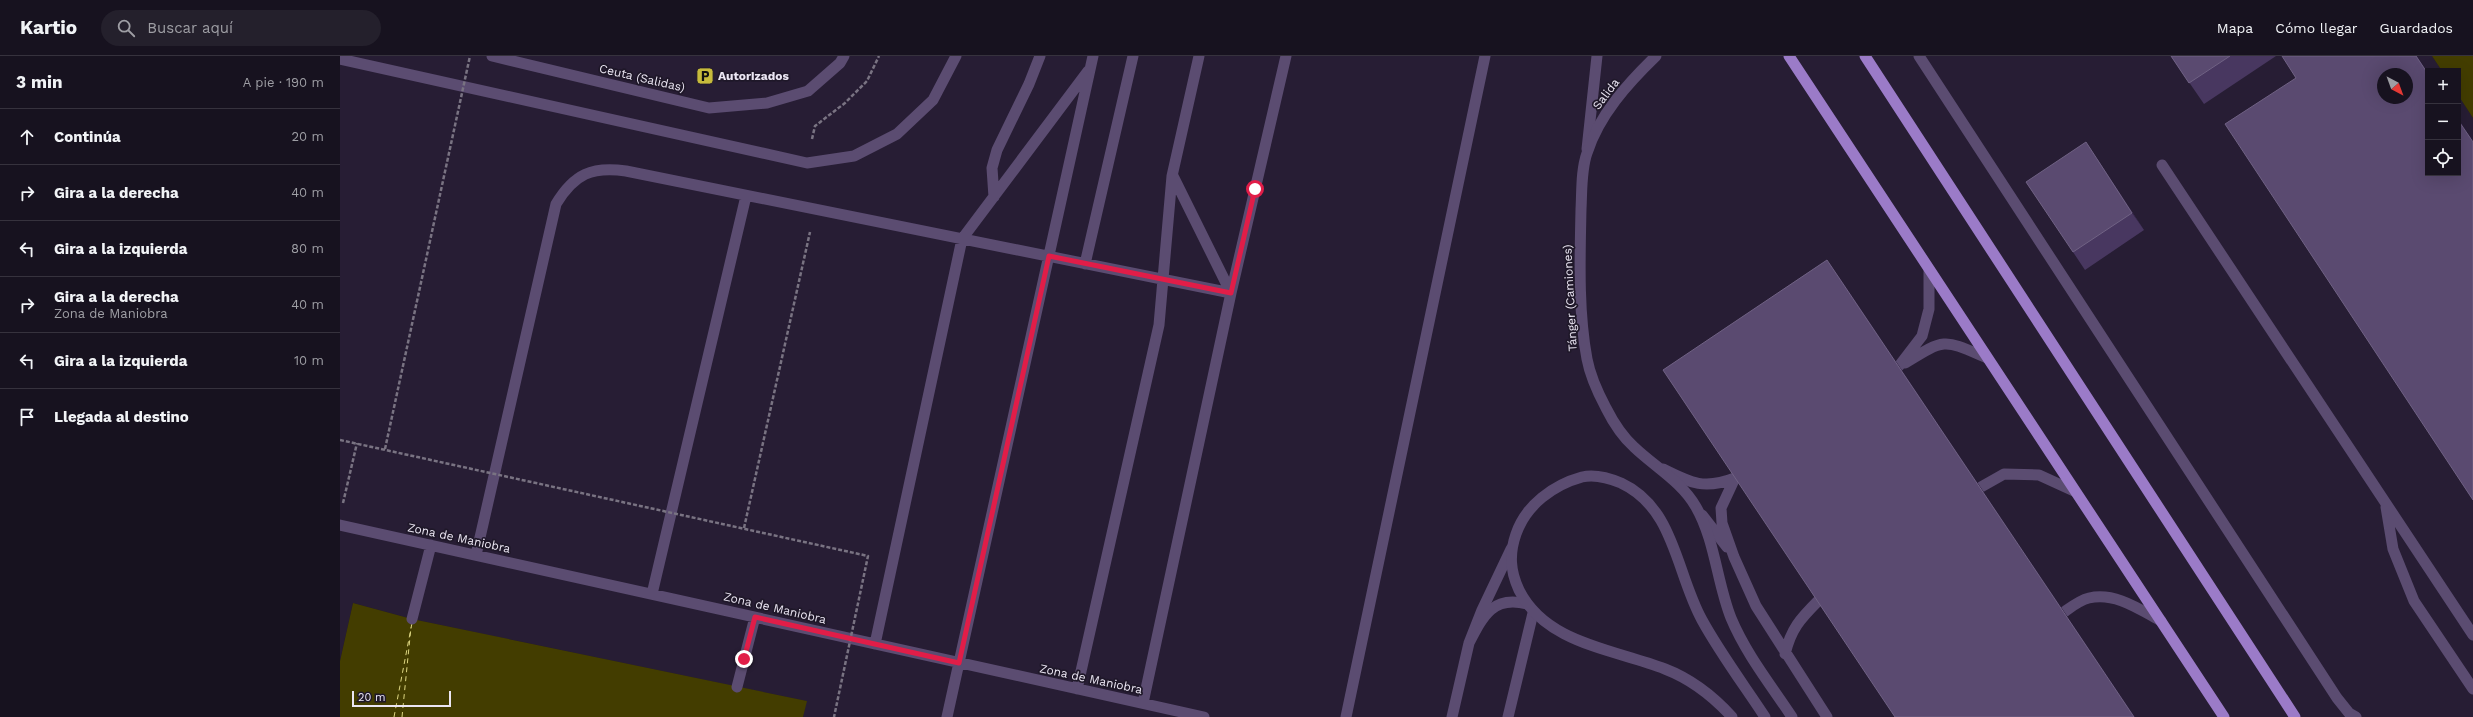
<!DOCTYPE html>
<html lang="es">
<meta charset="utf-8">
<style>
:root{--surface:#17121f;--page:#24202c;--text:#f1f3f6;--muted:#9e9ea4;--line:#36323d}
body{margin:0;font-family:"Work Sans",sans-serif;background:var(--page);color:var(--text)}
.controls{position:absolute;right:12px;top:12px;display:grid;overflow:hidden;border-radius:0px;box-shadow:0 4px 16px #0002}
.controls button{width:36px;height:36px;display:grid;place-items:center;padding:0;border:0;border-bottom:1px solid var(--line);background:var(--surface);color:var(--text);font:20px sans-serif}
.compass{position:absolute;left:2037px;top:12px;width:36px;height:36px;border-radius:50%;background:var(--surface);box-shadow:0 4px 16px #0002;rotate:139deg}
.scale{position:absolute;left:12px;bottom:10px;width:99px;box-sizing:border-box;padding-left:4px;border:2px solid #ebe6f3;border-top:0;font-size:11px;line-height:14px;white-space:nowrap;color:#ebe6f3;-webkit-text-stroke:3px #1f1829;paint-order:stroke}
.stop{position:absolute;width:12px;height:12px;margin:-9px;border:3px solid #e11d48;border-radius:50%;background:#fff}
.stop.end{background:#e11d48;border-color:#fff;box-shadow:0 1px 4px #0008}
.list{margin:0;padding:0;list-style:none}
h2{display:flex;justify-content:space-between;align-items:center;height:52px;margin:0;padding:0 16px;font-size:17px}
h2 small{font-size:13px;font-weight:400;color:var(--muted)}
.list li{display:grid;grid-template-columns:26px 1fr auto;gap:12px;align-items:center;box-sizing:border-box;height:56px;padding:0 16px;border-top:1px solid var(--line)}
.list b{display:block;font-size:15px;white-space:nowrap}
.list p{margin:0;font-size:13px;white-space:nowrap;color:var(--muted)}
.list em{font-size:13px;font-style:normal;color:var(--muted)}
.icon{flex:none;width:22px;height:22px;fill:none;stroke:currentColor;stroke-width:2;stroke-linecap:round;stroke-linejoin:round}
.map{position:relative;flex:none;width:2133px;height:661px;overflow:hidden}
header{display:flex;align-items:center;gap:24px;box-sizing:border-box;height:56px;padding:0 20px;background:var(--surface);border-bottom:1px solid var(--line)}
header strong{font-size:19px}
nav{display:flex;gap:22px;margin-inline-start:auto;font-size:14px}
.search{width:280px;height:36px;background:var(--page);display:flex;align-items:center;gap:10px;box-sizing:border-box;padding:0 14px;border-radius:22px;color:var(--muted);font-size:15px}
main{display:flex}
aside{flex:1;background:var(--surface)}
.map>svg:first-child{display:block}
.built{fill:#271d34;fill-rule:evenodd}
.water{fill:#433d00}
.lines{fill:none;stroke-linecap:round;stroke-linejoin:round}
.ferry{stroke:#ded782;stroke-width:1;stroke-dasharray:5 4;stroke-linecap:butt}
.path{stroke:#797382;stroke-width:2.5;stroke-dasharray:4 2;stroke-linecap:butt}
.service{stroke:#5b4c71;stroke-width:11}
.minor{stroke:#5b4c71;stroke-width:11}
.primary{stroke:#9b7bc8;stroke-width:11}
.path-bridge{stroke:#797382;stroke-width:2.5;stroke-dasharray:4 2;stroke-linecap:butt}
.wall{fill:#483760}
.shaded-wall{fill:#302343}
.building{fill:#5a4a70;stroke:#706284;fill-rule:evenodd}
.route{stroke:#e11d48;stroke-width:5}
.labels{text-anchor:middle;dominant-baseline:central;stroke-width:3.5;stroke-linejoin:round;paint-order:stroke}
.poi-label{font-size:12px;font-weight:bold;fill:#ebe6f3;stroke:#1f1829;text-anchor:start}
.street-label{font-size:12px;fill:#ebe6f3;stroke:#1f1829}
</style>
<header>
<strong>Kartio</strong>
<div class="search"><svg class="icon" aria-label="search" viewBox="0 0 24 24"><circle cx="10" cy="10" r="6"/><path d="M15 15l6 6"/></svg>Buscar aquí</div>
<nav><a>Mapa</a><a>Cómo llegar</a><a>Guardados</a></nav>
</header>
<main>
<aside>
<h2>3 min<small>A pie · 190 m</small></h2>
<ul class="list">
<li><svg class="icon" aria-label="ahead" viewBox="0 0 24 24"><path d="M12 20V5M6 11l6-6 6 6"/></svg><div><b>Continúa</b></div><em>20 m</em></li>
<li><svg class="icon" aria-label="right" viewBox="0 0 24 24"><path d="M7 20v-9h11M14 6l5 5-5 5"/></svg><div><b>Gira a la derecha</b></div><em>40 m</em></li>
<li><svg class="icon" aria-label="left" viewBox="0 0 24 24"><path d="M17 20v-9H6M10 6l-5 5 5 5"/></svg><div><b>Gira a la izquierda</b></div><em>80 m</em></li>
<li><svg class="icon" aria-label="right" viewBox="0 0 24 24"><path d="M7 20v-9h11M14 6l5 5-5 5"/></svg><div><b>Gira a la derecha</b><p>Zona de Maniobra</p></div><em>40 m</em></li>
<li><svg class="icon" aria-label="left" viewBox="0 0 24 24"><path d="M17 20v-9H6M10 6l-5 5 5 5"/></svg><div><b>Gira a la izquierda</b></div><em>10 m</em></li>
<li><svg class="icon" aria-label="arrive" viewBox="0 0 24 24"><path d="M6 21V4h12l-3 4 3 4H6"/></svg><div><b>Llegada al destino</b></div></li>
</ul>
</aside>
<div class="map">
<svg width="2133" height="661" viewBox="0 0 2133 661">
<rect width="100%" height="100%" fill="#1f1829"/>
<path class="built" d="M0,0H2092L2102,15H2088V117H2118V39L2133,62V661H463L466,645L72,563L13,547L0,605ZM2043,18H2067V42H2043Z"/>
<path class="water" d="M2092,0H2133V62L2118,39V15H2102Z
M13,547L72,563L467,645L463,661H0V605Z"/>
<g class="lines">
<path class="ferry" d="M54,661L72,567
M62,661L71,571"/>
<path class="path" d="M472,83L475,70L505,47L527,25L539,0
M3,447L17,387
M404,472L470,176"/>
<path class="service" d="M1579,0L1997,642L2009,657L2016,661
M0,3L467,107L514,100L557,78L593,44L616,0
M1247,93L1257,0
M1822,109L2133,579
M654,141L652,112L657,94L689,28L700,0
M745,208L793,0
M1565,307C1606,282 1603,283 1647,302
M1559,310L1582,280L1589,253V215
M1323,413C1351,427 1364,434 1395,422
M1395,422L1381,452L1382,467L1394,501L1416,550L1487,661
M1641,431L1664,418L1699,419L1734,435
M2046,451L2053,493L2074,545L2133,633
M1362,459L1387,491
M0,469L864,661
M1171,493L1142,554L1129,587C1143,560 1153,539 1187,548
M136,499L216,148C234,118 252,110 286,115L891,237L946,0
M312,538L406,140
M1724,556C1731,551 1740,544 1749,542C1775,536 1799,553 1821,565
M72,563L91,489
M535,588L622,183L748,15
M1445,598C1451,573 1460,563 1478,545
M397,631L415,561
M737,633L819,269L832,120L859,0
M803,647L891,237L833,120
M607,661L753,0
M1006,661L1145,0
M1112,661L1129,587
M1168,661L1193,557"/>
<path class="minor" d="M152,0L369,52L427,47L468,35L500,7L504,0
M1316,0C1288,27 1259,59 1247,97C1241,114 1242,135 1241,153C1240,202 1238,255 1247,303C1250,319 1258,337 1266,352C1273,366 1283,381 1294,391C1315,411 1342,426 1356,451C1375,484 1377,527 1391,562C1406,598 1431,629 1452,661
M1392,661C1373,640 1351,623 1325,613C1274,593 1206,588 1179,534C1170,515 1169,498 1176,478C1186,449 1213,429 1242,421C1255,418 1269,422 1281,427C1335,452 1336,517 1362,564C1380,597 1404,629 1425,661"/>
<path class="primary" d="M1449,0L1884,661
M1525,0L1955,661"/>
<path class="path-bridge" d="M0,384L528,500L494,661
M45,393L130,0"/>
</g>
<path class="wall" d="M1831,0H1936L1864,48Z
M1758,104L1804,174L1745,214L1733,196Z"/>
<path class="shaded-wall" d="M2076,0H2077L2088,17V18Z
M2118,62L2133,85V86L2118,64Z
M1746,86L1758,104L1804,174L1792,157Z
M1487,204L1502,225L1795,661H1794Z"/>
<path class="building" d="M1831,0H1890L1849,27Z
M1942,0H2076L2088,18V117H2118V64L2133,86V444L1885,68L1956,22ZM2043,18H2067V42H2043Z
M1746,86L1792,157L1733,196L1686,126Z
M1487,204L1794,661H1555L1323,314Z"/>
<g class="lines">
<path class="route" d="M404,603L415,561L619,607L709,200L891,237L915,133"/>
</g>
<defs>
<g id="parking-square" transform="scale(0.9)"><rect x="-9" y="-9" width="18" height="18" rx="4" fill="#c7bb3c" stroke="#1f1829"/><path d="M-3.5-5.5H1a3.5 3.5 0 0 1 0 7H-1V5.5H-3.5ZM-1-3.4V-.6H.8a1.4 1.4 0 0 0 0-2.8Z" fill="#111"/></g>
</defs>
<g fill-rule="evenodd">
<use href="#parking-square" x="365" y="20"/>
</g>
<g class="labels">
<g class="poi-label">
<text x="378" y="20">Autorizados</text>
</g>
<g class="street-label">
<text transform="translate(302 22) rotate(13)">Ceuta (Salidas)</text>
<text transform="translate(1266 38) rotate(-53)">Salida</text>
<text transform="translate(1230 242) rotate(-93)">Tánger (Camiones)</text>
<text transform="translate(119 482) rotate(12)">Zona de Maniobra</text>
<text transform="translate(435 552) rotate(13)">Zona de Maniobra</text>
<text transform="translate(751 623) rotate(12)">Zona de Maniobra</text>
</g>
</g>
</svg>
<div class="controls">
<button>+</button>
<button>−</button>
<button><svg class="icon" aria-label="locate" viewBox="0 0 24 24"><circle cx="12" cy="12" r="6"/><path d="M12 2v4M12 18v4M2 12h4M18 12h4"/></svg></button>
</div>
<svg class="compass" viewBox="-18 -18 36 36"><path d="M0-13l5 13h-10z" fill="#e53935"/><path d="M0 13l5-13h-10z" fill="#9e9ea4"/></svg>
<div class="scale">20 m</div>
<div class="stop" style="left:915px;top:133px"></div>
<div class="stop end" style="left:404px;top:603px"></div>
</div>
</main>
